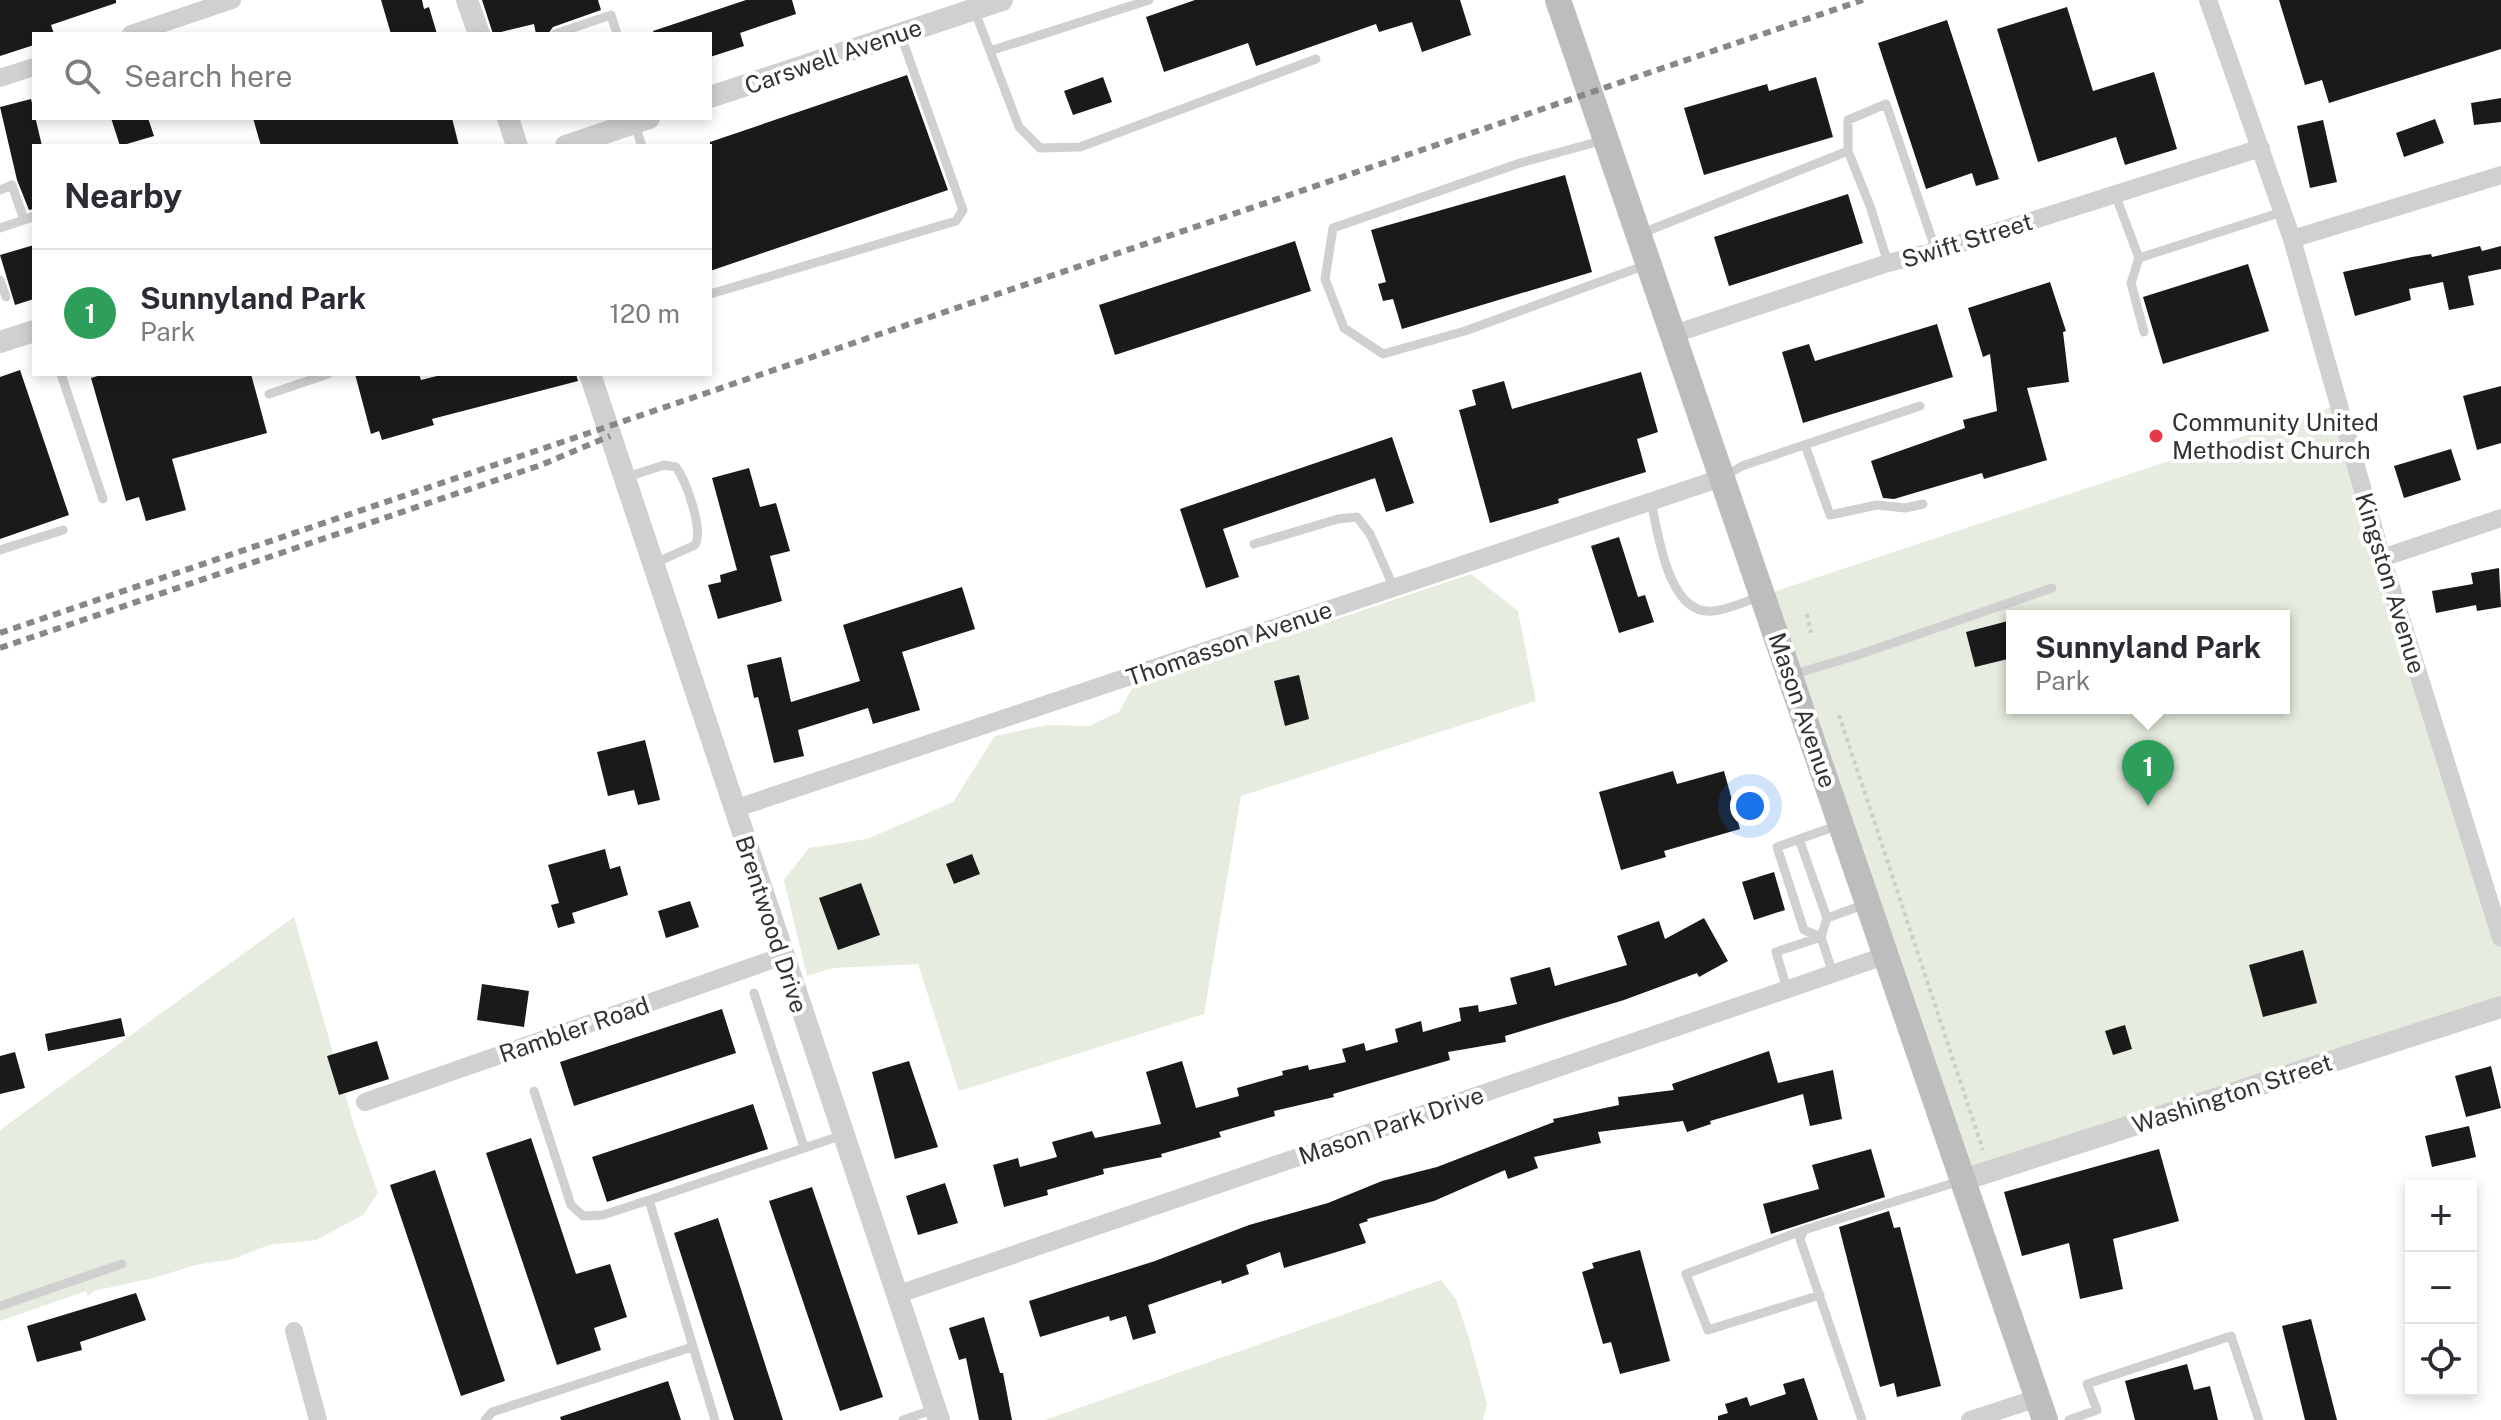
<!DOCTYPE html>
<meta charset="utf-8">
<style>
:root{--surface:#fff;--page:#f2f2f3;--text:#2b2b33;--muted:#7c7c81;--line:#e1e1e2;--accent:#e63946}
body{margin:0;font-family:"Public Sans",sans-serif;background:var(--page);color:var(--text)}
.controls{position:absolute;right:24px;bottom:24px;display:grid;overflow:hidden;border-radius:0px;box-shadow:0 4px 12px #0003}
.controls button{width:72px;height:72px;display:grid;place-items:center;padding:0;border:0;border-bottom:2px solid var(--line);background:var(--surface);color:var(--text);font:40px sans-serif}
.you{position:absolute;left:1750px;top:806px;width:28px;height:28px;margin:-20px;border:6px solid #fff;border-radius:50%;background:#1a73e8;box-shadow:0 0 0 12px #1a73e833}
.badge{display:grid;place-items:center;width:52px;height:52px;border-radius:50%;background:var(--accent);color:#fff;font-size:26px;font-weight:700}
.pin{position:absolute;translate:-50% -66px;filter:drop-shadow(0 2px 4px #0008)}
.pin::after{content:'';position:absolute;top:42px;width:28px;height:24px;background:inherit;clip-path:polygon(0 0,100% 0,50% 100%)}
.popup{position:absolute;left:2006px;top:610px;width:284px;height:104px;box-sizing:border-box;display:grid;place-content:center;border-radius:0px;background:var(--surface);filter:drop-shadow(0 2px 6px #0005);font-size:26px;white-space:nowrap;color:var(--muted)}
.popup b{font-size:30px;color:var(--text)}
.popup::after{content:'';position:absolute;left:50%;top:100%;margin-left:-16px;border:16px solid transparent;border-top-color:var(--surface)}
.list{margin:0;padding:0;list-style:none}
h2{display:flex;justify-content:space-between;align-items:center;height:104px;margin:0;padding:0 32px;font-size:34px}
h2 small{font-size:26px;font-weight:400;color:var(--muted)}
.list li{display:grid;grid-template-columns:52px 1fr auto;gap:24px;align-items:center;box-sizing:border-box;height:128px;padding:0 32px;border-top:2px solid var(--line)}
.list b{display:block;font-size:30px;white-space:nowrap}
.list p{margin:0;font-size:26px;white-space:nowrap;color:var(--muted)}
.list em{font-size:26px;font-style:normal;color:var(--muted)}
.icon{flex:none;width:44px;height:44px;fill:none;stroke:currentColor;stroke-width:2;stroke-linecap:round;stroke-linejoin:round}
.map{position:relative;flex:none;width:2501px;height:1420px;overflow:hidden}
.search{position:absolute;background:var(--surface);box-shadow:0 4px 12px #0003;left:32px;top:32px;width:680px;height:88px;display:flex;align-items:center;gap:20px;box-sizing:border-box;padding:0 28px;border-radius:0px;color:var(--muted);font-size:30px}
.panel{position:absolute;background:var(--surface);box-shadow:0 4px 12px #0003;left:32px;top:144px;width:680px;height:232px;border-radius:0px}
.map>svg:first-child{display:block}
.green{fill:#e6ecdf;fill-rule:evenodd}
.building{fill:#1a1a1a}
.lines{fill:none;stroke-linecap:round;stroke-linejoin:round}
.path{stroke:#cdcdcd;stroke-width:4;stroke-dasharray:4 4;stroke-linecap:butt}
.service{stroke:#d0d0d0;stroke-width:9}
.minor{stroke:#d0d0d0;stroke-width:18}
.tertiary{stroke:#d0d0d0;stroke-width:22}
.secondary{stroke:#bdbdbd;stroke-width:26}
.rail{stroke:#888;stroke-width:6;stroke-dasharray:8 6;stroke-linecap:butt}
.poi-dot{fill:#e63946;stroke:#fff;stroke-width:3}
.labels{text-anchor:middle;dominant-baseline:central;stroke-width:8;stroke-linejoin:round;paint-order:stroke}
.street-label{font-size:24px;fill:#333;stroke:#fff}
.poi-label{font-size:24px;fill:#333;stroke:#fff;text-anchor:start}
</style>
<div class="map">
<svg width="2501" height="1420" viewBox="0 0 2501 1420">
<rect width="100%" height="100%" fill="#fff"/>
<path class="green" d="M2338,405L2501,938V1007L1963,1180L1764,595ZM2012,616H2284V708H2012Z
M1471,574L1518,611L1536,701L1241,796L1204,1014L959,1091L918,964L833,968L807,976L784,880L809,848L867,839L953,802L995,736L1047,725L1089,726L1119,712L1132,688Z
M294,917L353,1122L378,1193L363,1215L316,1240L269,1245L233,1259L196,1265L153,1278L94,1291L88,1296L86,1291L0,1321V1130Z
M1441,1280L1456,1299L1469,1338L1487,1404L1483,1420H1045Z"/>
<path class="building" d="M0,0H116V3L51,25L54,34H34V45L0,56Z
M381,0H422L424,9L429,7L437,34H391Z
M482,0H598L601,10L553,27L548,34H536L534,24L493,34Z
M746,0H792L796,14L740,33L744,46L710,57V34H654L653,31Z
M1195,0H1460L1471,35L1422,52L1412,22L1379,32L1376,24L1256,66L1248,43L1164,72L1146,17Z
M2279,0H2501V49L2329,103L2322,80L2305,85Z
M2067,7L2093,91L2154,72L2177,149L2125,165L2116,137L2038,162L1997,29Z
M1947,20L1999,179L1976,186L1972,173L1926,189L1878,43Z
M907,75L948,190L710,271V142Z
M1103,77L1112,102L1073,115L1064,91Z
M1816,77L1833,137L1704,175L1684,108L1767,84L1769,91Z
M2501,98V122L2474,125L2471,103Z
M31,99L42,146H34V209L29,210L17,180L0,107Z
M111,118H148L154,136L120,146Z
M253,118H452L459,146H261Z
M2435,119L2444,143L2404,157L2396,133Z
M2323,120L2337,182L2310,188L2297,126Z
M1565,175L1592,272L1402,329L1393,299L1383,301L1378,284L1386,282L1371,230Z
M1848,194L1863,243L1729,286L1714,237Z
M1295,241L1311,291L1115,355L1099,305Z
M34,245V299L15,305L0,255Z
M2480,246L2482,251L2501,246V269L2468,276L2474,305L2449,310L2443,282L2409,289L2411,300L2355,316L2343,272L2412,257L2431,254L2432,257Z
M2248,264L2269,331L2163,364L2143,297Z
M2050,282L2066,331L2063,332L2069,382L2027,388L2047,460L1984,479L1982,473L1894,499L1883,498L1871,461L1965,428L1963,420L1997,411L1990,354L1983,357L1968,308Z
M1937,324L1953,377L1803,423L1782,352L1809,344L1815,361Z
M20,370L69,515L0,539V377Z
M1641,372L1658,432L1637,439L1646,472L1558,499L1559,503L1490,523L1459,410L1476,405L1472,390L1504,381L1512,409Z
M104,374H251L267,433L172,459L186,510L146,521L139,497L126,501L91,378Z
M355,374H419L421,380L445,374H576L578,381L432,419L434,425L382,440L379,431L371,434Z
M2501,386V443L2477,450L2463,396Z
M1392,437L1414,503L1386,512L1375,478L1223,529L1239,577L1206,588L1180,509Z
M2451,449L2461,480L2404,498L2394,466Z
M749,468L760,507L776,503L790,551L770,556L782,601L718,619L708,585L721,582L720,575L737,570L712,478Z
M1619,537L1638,597L1645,595L1654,622L1619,633L1591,546Z
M2499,568L2501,607L2477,611L2476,605L2436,613L2432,591L2473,584L2471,573Z
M962,587L975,629L902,652L920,710L873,724L868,708L798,730L804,756L774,763L758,697L754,698L747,665L781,657L791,702L860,681L843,625Z
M2012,620V658L1975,667L1966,632Z
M1299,675L1309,719L1285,726L1274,681Z
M645,740L660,800L638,805L634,790L608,796L597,752Z
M1673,771L1677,784L1724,771L1740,829L1664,851L1666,857L1621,870L1599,792Z
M605,849L610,869L620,866L628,895L572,913L575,923L558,928L551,905L559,903L548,865Z
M972,854L980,874L954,884L946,864Z
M1774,872L1785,910L1754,920L1742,882Z
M861,883L880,935L838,950L819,898Z
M690,901L699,927L666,938L658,911Z
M1704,918L1728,961L1699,977L1697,973L1624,1000L1505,1036L1506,1042L1448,1052L1450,1060L1333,1094L1334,1097L1274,1111L1275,1116L1219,1132L1221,1137L1161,1154L1162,1157L1103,1169L1104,1174L1047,1190L1048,1195L1004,1207L993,1165L1018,1158L1020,1167L1057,1157L1052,1142L1092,1131L1095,1138L1161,1124L1146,1072L1182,1061L1196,1108L1239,1096L1237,1088L1283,1075L1282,1071L1308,1065L1309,1070L1346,1062L1342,1049L1364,1043L1366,1051L1398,1042L1395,1029L1421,1021L1423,1032L1461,1021L1459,1008L1478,1005L1479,1012L1517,1004L1510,978L1550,967L1555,986L1627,965L1617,936L1659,921L1665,939Z
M2303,950L2317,1003L2263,1017L2249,965Z
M482,984L529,991L524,1027L477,1020Z
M722,1009L736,1053L574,1106L560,1062Z
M121,1018L125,1036L48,1051L45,1034Z
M2125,1025L2132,1049L2113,1055L2105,1031Z
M377,1041L389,1079L339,1095L327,1056Z
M1769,1051L1778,1083L1833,1070L1842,1119L1810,1126L1803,1094L1710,1121L1711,1124L1687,1132L1683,1121L1598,1132L1601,1143L1534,1157L1538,1168L1508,1179L1505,1170L1434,1201L1367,1219L1368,1221L1359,1224L1366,1243L1284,1268L1280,1252L1246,1265L1249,1274L1222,1284L1221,1280L1148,1305L1156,1333L1133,1340L1126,1316L1110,1321L1109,1316L1040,1337L1029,1301L1155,1261L1249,1225L1328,1203L1382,1181L1437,1167L1554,1122L1553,1119L1619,1105L1618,1097L1674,1090L1672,1084Z
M15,1052L25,1088L0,1094V1056Z
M909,1061L938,1147L895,1159L872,1072Z
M2491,1066L2501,1108L2466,1117L2455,1076Z
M753,1104L768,1149L607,1202L592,1157Z
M2469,1126L2476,1157L2432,1167L2425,1136Z
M531,1138L576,1274L610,1264L627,1317L594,1328L601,1350L557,1365L486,1153Z
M1871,1149L1885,1197L1771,1234L1763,1204L1819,1189L1812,1165Z
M2159,1149L2179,1221L2113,1239L2123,1289L2080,1299L2069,1243L2022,1256L2004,1192Z
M435,1170L505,1381L461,1396L390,1185Z
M945,1183L958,1223L918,1235L906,1196Z
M812,1187L883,1397L840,1411L769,1201Z
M1889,1211L1894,1228L1900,1227L1941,1386L1897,1397L1894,1383L1880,1387L1839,1227Z
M718,1218L783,1420H734L674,1233Z
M1640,1250L1670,1361L1620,1374L1611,1342L1603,1344L1582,1272L1594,1268L1592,1263Z
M136,1293L146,1320L80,1342L82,1350L37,1362L27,1326Z
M984,1317L1000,1373H1003L1012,1420H979L966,1358L959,1360L949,1328Z
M2311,1319L2337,1420H2305L2282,1326Z
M2187,1364L2194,1390L2210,1386L2218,1420H2135L2125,1381Z
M1804,1378L1818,1420H1718V1416L1728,1413L1725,1404L1747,1397L1750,1406L1786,1394L1783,1384Z
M668,1381L681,1420H561L560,1417Z"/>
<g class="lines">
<path class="path" d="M1807,614L1811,633
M1839,715L1983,1150"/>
<path class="service" d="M974,9L1019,127L1040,148L1080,147L1316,59
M555,34L611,15L617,34
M990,51L1149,0
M634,123L642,146
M1604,140L1520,163L1333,228L1325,279L1344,328L1383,354L1465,331L1646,265
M1848,151V120L1886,104L1936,251
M0,190L12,185L24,220L34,216
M2115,194L2139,258L2282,212
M0,228L24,220
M1640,234L1848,151L1870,206L1888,263
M2139,258L2131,283L2144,332
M0,280L6,297
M710,294L956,221L963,210L900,33
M61,374L103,499
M269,394L328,374
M1805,445L1830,515L1877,505L1905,508L1923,504
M1724,477L1742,466L1920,406
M624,478L664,465L676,467C686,481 704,530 695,545L653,564
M1651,501C1658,533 1668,616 1713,611C1728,610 1746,601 1761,596
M1254,544L1338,519L1357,517L1370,534L1394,588
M0,550L63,530
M1791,675L1855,656L2052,588
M1799,839L1827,918L1821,937L1833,974
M1827,918L1866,904
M1821,937L1804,930L1777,847L1839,825
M1787,989L1776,952L1821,937
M754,993L804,1147
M534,1091L571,1205L583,1216L603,1215L649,1200
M1804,1230L1686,1274L1708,1330L1820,1295
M0,1306L122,1264
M485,1420L492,1412L692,1347
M715,1420L649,1200L843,1135
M903,1420L935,1409
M1862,1420L1800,1239L1804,1230L1960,1181
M2069,1420L2097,1410L2087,1384L2231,1336L2259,1420"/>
<path class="minor" d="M2208,0L2292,239L2382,558L2501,938
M131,34L232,0
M0,78L34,67
M2292,239L2501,175
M1674,334L1888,263L1936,251L2261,148
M2382,558L2501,518
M734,809L1724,477
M365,1102L783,956
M896,1295L1887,955
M294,1331L318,1420
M1970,1420L2038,1398"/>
<path class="tertiary" d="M467,0L479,34
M710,97L1002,0
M508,118L517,146
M566,146L649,118
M0,342L34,331
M590,374L939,1420
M1963,1180L2501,1007"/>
<path class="secondary" d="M1558,0L2045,1420"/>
<path class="rail" d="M0,633L1863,0
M0,648L541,465L610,436"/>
</g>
<circle class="poi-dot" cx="2156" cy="436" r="8"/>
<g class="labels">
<g class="street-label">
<text transform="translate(833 56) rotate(-19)">Carswell Avenue</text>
<text transform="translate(1967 240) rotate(-17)">Swift Street</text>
<text transform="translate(2391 583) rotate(73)">Kingston Avenue</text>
<text transform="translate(1229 643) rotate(-19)">Thomasson Avenue</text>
<text transform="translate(1803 710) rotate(71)">Mason Avenue</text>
<text transform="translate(772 924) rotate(72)">Brentwood Drive</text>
<text transform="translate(574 1029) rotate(-19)">Rambler Road</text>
<text transform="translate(2232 1093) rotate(-18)">Washington Street</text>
<text transform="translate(1391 1125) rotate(-19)">Mason Park Drive</text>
</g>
<g class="poi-label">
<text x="2172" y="422">Community United<tspan x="2172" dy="28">Methodist Church</tspan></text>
</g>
</g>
</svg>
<div class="controls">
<button>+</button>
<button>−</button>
<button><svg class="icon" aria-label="locate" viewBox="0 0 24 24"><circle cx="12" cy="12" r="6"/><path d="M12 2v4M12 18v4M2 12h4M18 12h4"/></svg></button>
</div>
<div class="you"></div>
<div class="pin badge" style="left:2148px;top:806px;background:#2e9e5b">1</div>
<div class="popup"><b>Sunnyland Park</b>Park</div>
<div class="search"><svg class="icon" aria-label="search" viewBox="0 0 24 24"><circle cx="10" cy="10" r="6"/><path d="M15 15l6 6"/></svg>Search here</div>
<section class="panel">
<h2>Nearby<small></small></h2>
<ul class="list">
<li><span class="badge" style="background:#2e9e5b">1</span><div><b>Sunnyland Park</b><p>Park</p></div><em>120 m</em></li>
</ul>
</section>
</div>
